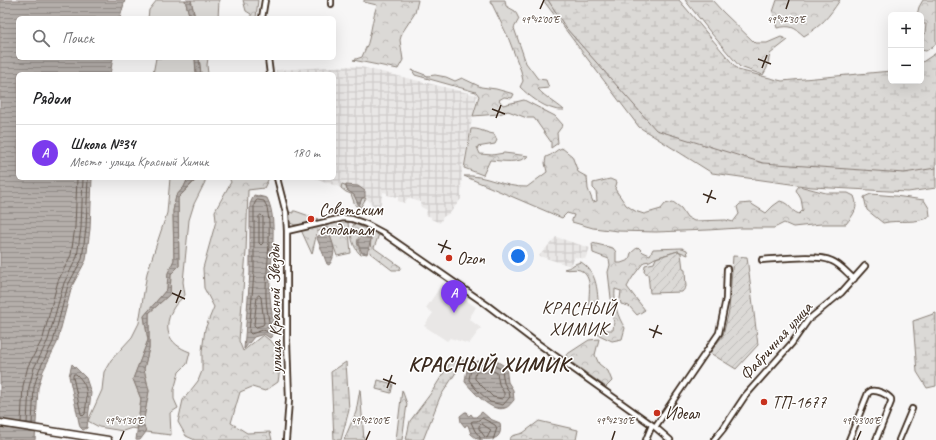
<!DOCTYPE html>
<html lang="ru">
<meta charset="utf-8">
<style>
:root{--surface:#fff;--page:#f2f2f2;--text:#202124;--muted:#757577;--line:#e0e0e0;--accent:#7c3aed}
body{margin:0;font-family:Caveat,sans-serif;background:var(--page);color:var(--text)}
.controls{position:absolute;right:12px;top:12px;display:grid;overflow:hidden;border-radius:6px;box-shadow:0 4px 16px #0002}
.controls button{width:36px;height:36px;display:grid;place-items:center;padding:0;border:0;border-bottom:1px solid var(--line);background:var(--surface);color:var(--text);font:20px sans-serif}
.you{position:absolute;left:518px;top:256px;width:14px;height:14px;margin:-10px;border:3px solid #fff;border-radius:50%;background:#1a73e8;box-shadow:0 0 0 6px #1a73e833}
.badge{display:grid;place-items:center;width:26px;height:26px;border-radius:50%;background:var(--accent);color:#fff;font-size:13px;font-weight:700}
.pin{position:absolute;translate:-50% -33px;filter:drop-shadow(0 1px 2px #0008)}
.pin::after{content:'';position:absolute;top:21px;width:14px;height:12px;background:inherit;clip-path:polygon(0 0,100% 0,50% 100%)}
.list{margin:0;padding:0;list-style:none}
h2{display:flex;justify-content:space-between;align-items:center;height:52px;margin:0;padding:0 16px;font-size:17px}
h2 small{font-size:13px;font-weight:400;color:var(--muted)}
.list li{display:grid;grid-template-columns:26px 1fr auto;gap:12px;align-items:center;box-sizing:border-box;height:56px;padding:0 16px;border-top:1px solid var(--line)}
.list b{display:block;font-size:15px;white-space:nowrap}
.list p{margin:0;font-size:13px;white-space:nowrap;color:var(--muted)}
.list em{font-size:13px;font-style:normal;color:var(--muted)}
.icon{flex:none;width:22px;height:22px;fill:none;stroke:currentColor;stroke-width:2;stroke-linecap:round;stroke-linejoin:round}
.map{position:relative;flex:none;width:936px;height:440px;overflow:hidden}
.search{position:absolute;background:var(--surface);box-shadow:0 4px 16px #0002;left:16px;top:16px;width:320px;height:44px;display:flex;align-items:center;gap:10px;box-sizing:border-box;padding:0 14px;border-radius:6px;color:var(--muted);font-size:15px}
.panel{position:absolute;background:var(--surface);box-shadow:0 4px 16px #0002;left:16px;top:72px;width:320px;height:108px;border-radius:6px}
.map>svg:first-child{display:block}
.built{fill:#e9e7e6}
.industrial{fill:url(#industrial-grid)}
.grass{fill:#dbd9d6;stroke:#8b827a}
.forest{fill:url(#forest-crowns);stroke:#8b827a}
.wetland{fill:url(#wetland-marsh);stroke:#8b827a}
.park{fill:url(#park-dots);stroke:#8b827a}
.garden{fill:url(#garden-furrows);stroke:#8b827a}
.water{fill:url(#water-rules);stroke:#847972}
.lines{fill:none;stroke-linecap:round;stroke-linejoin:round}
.shore{stroke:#6b5f56;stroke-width:1}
.stream{stroke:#847972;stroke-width:1}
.minor-casing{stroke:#3b2a1e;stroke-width:8}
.major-casing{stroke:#3b2a1e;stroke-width:9}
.minor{stroke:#fff;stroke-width:4.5}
.major{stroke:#fff;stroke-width:6}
.ticks{fill:none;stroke:#3b2a1e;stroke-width:1.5}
.poi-dot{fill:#c8321e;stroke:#fff;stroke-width:1.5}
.labels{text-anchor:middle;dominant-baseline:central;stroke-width:3;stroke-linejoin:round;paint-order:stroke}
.poi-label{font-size:17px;fill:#3b2a1e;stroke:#fff;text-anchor:start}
.street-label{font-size:17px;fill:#3b2a1e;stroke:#fff}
.neighbourhood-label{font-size:18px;letter-spacing:1px;fill:#3b2a1e;stroke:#fff}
.district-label{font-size:21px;font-weight:bold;letter-spacing:1px;fill:#3b2a1e;stroke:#fff}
.ticks-label{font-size:10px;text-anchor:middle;fill:#3b2a1e;stroke:#fff;stroke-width:3;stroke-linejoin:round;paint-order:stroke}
</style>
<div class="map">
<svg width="936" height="440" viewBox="0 0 936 440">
<defs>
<pattern id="industrial-grid" width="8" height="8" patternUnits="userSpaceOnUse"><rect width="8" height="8" fill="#e9e7e6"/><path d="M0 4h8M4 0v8" fill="none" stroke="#c9c6c5"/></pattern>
<pattern id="forest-crowns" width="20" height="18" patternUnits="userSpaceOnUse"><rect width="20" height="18" fill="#dbd9d6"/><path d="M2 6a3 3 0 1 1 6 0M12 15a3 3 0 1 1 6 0" fill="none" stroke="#bdbab7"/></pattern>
<pattern id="wetland-marsh" width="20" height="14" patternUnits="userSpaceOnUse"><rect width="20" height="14" fill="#dbd9d6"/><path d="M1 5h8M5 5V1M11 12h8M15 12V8" fill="none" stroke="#bdbab7"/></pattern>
<pattern id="park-dots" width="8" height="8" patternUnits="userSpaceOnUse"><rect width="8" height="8" fill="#dbd9d6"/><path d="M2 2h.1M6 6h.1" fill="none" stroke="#bdbab7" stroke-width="1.8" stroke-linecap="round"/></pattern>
<pattern id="garden-furrows" width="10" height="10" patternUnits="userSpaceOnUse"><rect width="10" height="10" fill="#dbd9d6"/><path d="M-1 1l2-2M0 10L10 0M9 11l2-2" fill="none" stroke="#bdbab7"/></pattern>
<pattern id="water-rules" width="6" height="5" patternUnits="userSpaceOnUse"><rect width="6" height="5" fill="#b4aeaa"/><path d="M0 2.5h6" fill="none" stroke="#948e8a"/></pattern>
</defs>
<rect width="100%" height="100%" fill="#f7f6f6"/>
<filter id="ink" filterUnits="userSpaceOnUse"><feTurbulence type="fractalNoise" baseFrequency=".025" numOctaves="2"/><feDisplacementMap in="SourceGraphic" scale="8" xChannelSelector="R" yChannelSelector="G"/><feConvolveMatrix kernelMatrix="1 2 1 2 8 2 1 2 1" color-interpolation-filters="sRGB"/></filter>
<g filter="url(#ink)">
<path class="built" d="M442,284L476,307L469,319L481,328L469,344L450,338L447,341L424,326L433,313L426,308Z"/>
<path class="industrial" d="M351,66L361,67L477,95L462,169L461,199L450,213L443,217L440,223L431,219V217L426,215L427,210L421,207L420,202L408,198L404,203L398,201V197L387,195V193L383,192L381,203L377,209L366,198L360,208L355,205L351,194L346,192L344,189L315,178H334V74H276V70Z
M556,237L590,248L585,259L575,257L571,266L539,256Z"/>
<path class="grass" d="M157,0H185L190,18H148L149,10Z
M191,0H219L218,18H195Z
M156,58H195L196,74H153Z
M199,58H208L207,65L208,74H201Z
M170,178H188L184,187L176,196L173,211L174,260L168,273L167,289L144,316L148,340L133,379L141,399L137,429L132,428L123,431L99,427L88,421L102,390L104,372L111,360L132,337L139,323L147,273L167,213Z
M194,178H205V182L194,204L189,220L183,282L185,295C182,299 177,302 174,307C162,327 167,344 190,352L187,364L179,372L174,390V399L178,408L170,413L171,435L146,432L143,423L149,391L144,369L149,348V313L170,294L171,274L179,266L178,198L195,181Z
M342,184L345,185L347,190L354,195L359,205L362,198H366L360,208L355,205L351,194L346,192L341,188Z
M293,211H295L318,219C309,222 298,229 289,222V212L293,213Z"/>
<path class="forest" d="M243,0H258L256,18H251V14L246,11Z
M364,0H418L415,13L402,33L400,40L403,60L398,69L353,60L362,57C364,51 368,45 369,39C372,27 373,16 377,5L364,2Z
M490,0H505L506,6L515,11L519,19L514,28L526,63L538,79L546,80L549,88L538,89C546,98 555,102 564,110C560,110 557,110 554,109C542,106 529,96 520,87L523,81L521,71L508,37Z
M685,0H712L722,11L755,43H767L781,37L788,40L770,54L767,68L763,75L740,67L711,33Z
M777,0H840C828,18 822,25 804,36C794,27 791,25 777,28L773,12Z
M923,0H936V44L926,51L921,50V36L925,33L926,24H921V15H917L919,7Z
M412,70L428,76L435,75L446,77L455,81L462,78L481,87L496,89L514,94L512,98L504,97L499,100L503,105L524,100L555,116L563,125L557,133L558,143L551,148V142L534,118H527L508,111L499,114L473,116L479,96L476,92L415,75Z
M471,129C479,128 486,133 494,134L497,140L495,144L477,147L480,154L492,155L504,153L529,156C518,164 503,161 490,160L483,175L464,168Z
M562,148L572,156L578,172L587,177L588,189L593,202L597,201L596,191L593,188V183L610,179L617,182L615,189L626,205L635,211L644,214L661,209L665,204L673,202L681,208L687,217L694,221L726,220L733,222L739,214L737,207L740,204L750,203L766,213L773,206L780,201C791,204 789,210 799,214L803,210L801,199L796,190L799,186L826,193H848L854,196C859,208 854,214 846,224H821L793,227L784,223L774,228H739L708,230L656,232L618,231L593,228L572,222V220L574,215L567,213L562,218L464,176C485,174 504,188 527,187L547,172L545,163L546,157C553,155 555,150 562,148Z
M229,178H269L264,188L248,190L246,252L239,341L243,351L263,335L274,344L281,362L278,382L265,391L252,387L240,392L231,423L247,433L270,432L272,440H195L186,436L178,422L183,400L198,381L202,371V351L205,329L214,307L204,288L203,268L216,221L215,211L231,182Z
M871,194L895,196L924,200L929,208L930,216C916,225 899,219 883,223L867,210L864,197Z
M338,220L348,222L351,253L337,256L327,227L317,232L312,254L301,230Z
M354,224L379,234L374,248L401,267L399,270H392L370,253L371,238L360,236C354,242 360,248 361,255C353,248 348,233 354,224Z
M592,243L613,248L616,252V263H621L629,260L631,253L638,247L643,252L650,255L653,249L682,248L687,250L688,255L678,251L655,258L650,261L644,262C638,270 631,278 627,287L645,310L637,315L629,306L621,304L620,299L621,291L615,289C614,304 617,316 625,328L622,339L612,341L597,334L604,330H613L614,322L611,312V298L608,272L610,265L609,259L593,253Z
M581,262C595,271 597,285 598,300L595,304L589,305C588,294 594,277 580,270C575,268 569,271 564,269C571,268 574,263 581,262Z
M599,339L595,355L599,364L608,371L612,381L606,387L567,359L566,355L589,340Z
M360,389L364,440H344L356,412Z
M402,390L407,404L402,440H396Z
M539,421L578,430L576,440H509L512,436L523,433Z"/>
<path class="wetland" d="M543,0H679L738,70L782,81L891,71V81H921V63L936,53V188L908,192L812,187L712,173L639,127Z
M936,313V386L927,388L917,372L913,321Z
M464,360L440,397L423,440H406L410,421L431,393L450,363L456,361Z
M346,362L349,410L341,440H334L331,372Z"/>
<path class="park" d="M378,380L393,384L391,393L376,389Z"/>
<path class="garden" d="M678,251L681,253L683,269L685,270L686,287L682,292L650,293L648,274L644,272L645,265L654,263L656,258Z
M733,256L747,257L758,345L736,369L710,353L723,335L729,311Z"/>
<path class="water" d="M0,0H125L120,18H18V58H113L110,74H18V178H92L90,229L86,260L72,286L57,343L43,371L38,388L35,440H0Z
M185,0H191L195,18H190Z
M195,58H199L201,74H196Z
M188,178H194L195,180L178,198L179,266L171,274L170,294L149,313V348L144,369L149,391L143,423L146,432L140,440H136L141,399L133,379L148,340L144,316L167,289L168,273L174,260L173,211L176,196L184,187Z
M346,185L358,186L365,191V197L362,198L359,206L354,195L347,190Z
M254,195L267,198C280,223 268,268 270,296C271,309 273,321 275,333L270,338L264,334L254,337L244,349L250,273V204Z
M327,231C334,241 337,256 329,265L327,264L317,238L318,236Z
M362,237L371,239L367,254L362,253L358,244V240Z
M490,357L506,367L508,382L513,390L514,400C511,403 509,407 505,408C491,413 473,391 465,382C468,357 471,366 490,357Z
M72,364L86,378L91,393L87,428L83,430L80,427L69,376Z
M465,412H467L468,413L467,415L469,416L471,414L473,417H476L482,412L490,419L500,423C503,440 493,440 477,439L471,434L468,425H466L465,427L461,422L460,416Z"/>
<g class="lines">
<path class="shore" d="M258,200L264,201C275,219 265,274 266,296C266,307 269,319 270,330L269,332L263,330L251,334L249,332L254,273V205L256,201Z
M261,215L263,217V243L261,245L259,243V217Z
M259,295L261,297L264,323L263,325L256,327L254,325L257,297Z
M489,362L502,370L504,383L509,392L510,397L503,405L490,402L476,389L469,380C471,363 476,368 489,362Z
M489,368L497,373L499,384L504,393V397L502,399L493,397L475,379C475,367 480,371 489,368Z
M74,374H76C90,387 87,397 85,414L83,416L81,414L73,377Z
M21,422L23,386L28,366L43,338L58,281L71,255L75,227L77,178
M27,423L29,387L34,368L48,340L64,283L77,257L81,228L83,178
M32,424L34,387L39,370L53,342L68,285L82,259L86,228L88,178
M482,424L491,430L487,438L485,437L479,429V426Z
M480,440V437L475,431L471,422L473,421H477L482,418L495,425L497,428L493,440"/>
<path class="stream" d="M548,0L566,28L656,130L763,163L904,173L936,168"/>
<g class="minor-casing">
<path id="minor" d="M331,4V0
M262,18L265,0
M268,58L270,74
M277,178L286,213L287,231V341L289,400L286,440
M287,231L343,218L352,219L366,224L383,233L487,305L533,340L655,427L670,440
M762,260C780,259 817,254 832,261C840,264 847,273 854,279
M655,427L719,333L726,299L727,269
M646,440L652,425
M714,440L723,429L745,396L792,343L808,320L841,293L865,266
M849,440L868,393L871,391C877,390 887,394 891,399V402L876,440
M899,440L912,409"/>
</g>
<g class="major-casing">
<path id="major" d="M0,423L108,440"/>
</g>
<use href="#minor" class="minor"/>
<use href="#major" class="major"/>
</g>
</g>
<path class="ticks" d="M540,9L544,0M786,9L789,0M758,59L771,64M762,68L767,55M492,109L505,114M496,118L501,105M703,194L716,199M707,203L712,190M438,244L451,249M441,253L447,240M172,293L185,299M176,303L181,290M649,329L662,334M653,338L658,325M383,379L396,384M387,388L392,375M120,440L124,431M366,440L370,431M612,440L615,431M857,440L861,431"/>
<g class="poi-dot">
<circle cx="311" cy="219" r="4"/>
<circle cx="449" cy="258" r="4"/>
<circle cx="764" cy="402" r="4"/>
<circle cx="657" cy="413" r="4"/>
</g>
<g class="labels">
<g class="poi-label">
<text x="319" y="209">Советским<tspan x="319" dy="20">солдатам</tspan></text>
<text x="457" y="258">Ozon</text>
<text x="772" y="402">ТП-1677</text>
<text x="665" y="413">Идеал</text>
</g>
<g class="street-label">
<text transform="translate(275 309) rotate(-91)">улица Красной Звезды</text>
<text transform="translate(776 341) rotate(-48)">Фабричная улица</text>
</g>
<g class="neighbourhood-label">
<text x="579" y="308">КРАСНЫЙ<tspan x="579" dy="21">ХИМИК</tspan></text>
</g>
<g class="district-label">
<text x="489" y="364">КРАСНЫЙ ХИМИК</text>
</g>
</g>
<g class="ticks-label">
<text x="786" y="23">49°42'30"E</text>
<text x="540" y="23">49°42'00"E</text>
<text x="124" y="424">49°41'30"E</text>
<text x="370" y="424">49°42'00"E</text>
<text x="615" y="424">49°42'30"E</text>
<text x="861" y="424">49°43'00"E</text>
</g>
</svg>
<div class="controls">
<button>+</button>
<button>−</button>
</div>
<div class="you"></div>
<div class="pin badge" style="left:454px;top:313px">A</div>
<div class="search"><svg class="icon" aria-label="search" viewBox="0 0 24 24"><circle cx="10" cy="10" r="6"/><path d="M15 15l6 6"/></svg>Поиск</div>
<section class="panel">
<h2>Рядом<small></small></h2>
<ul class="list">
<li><span class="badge">A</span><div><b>Школа №34</b><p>Место · улица Красный Химик</p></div><em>180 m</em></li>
</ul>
</section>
</div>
